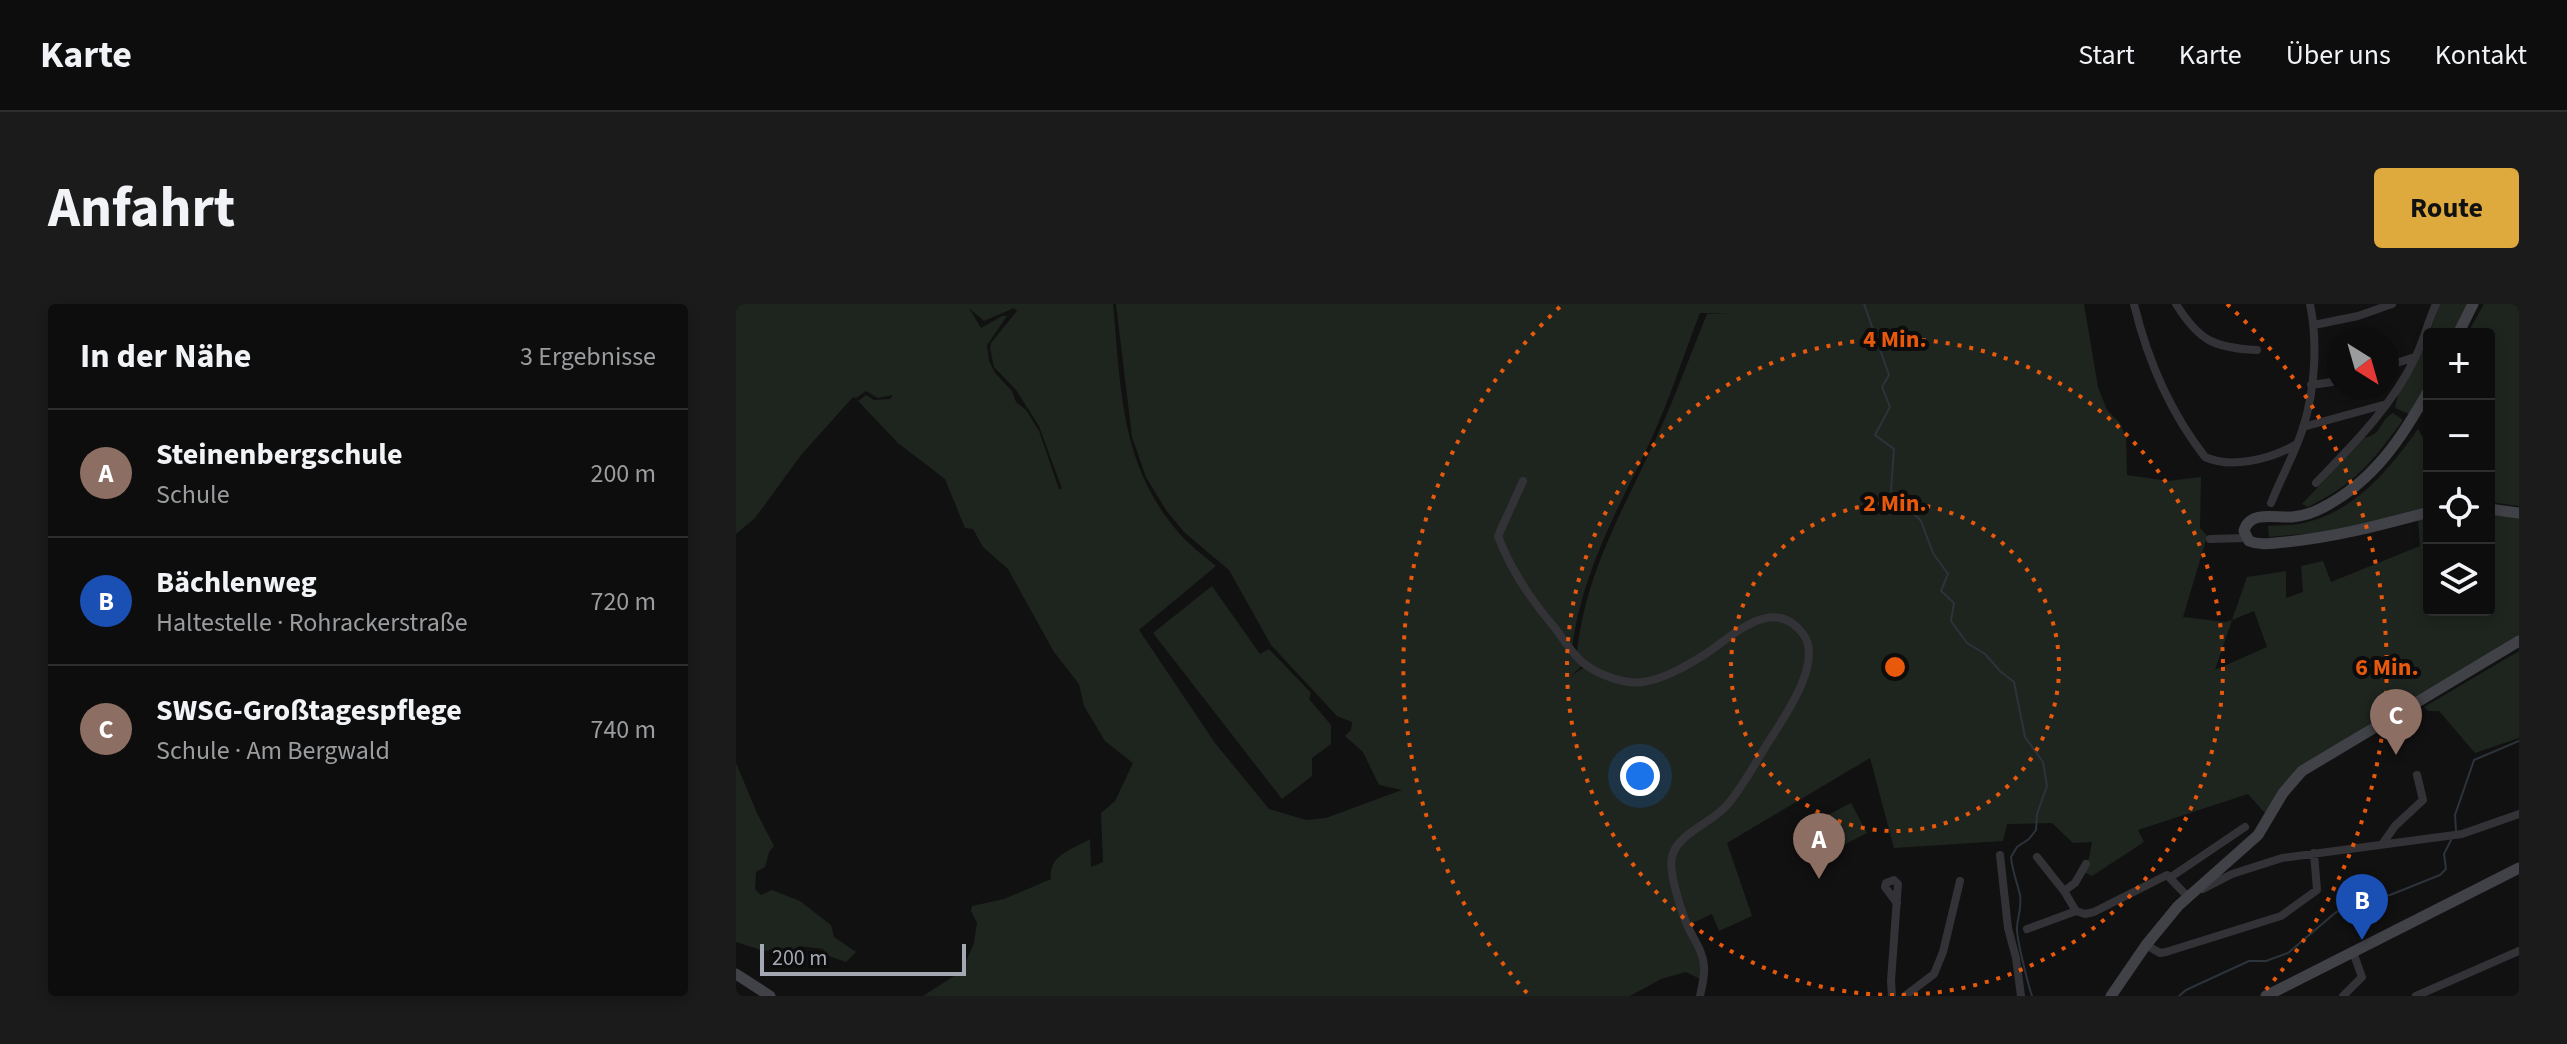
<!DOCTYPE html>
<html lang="de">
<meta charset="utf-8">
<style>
:root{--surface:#0d0d0e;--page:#1b1b1c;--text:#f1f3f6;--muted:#9a9c9e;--line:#2d2d2e;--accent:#deaa3d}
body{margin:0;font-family:"Source Sans 3",sans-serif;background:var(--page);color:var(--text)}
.controls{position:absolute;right:24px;top:24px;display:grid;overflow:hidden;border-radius:8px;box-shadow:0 4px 12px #0003}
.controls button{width:72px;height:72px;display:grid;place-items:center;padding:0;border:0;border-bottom:2px solid var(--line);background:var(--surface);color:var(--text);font:40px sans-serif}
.compass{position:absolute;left:1591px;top:24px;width:72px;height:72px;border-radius:50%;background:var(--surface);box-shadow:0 4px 12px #0003;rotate:143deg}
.scale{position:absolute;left:24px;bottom:20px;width:206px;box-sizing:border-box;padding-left:8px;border:4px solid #a4a8b2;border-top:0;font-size:22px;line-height:28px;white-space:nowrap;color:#a4a8b2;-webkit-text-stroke:6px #0c0c0d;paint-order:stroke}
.you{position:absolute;left:904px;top:472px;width:28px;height:28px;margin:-20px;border:6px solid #fff;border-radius:50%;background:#1a73e8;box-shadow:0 0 0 12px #1a73e833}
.badge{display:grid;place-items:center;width:52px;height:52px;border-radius:50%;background:var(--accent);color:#fff;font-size:26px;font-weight:700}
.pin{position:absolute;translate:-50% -66px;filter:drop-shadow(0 2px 4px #0008)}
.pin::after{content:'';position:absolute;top:42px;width:28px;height:24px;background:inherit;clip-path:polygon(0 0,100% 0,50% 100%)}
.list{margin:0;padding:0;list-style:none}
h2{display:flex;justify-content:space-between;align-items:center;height:104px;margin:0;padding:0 32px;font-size:34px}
h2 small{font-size:26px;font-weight:400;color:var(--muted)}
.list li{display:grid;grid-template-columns:52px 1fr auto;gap:24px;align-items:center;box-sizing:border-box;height:128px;padding:0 32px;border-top:2px solid var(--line)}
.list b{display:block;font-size:30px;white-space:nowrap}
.list p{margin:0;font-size:26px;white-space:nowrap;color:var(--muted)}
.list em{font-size:26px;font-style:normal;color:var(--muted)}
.icon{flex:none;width:44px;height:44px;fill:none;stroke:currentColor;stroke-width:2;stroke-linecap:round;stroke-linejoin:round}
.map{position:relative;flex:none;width:1783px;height:692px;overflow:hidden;border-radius:8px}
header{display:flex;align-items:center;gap:48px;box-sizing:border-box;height:112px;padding:0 40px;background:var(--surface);border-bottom:2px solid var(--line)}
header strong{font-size:38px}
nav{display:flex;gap:44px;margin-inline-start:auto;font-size:28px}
.intro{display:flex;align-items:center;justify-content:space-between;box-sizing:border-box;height:192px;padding:0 48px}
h1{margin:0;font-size:56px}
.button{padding:20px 36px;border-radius:8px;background:var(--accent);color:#111;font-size:28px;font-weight:700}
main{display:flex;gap:48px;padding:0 48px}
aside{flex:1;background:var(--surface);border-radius:8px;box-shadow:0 4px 12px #0003}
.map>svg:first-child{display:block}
.green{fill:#1e251f;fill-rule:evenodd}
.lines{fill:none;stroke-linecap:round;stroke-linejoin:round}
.stream{stroke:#2c333a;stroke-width:2}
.street{stroke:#333337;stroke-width:8}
.secondary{stroke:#414247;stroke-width:11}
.ring{fill:none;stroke:#e8590c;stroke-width:4;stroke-dasharray:4 8}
.centre{fill:#e8590c;stroke:#0c0c0d;stroke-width:4}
.ring-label{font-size:24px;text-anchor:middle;font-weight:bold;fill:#e8590c;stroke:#0c0c0d;stroke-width:8;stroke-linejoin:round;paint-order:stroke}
</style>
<header>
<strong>Karte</strong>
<nav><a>Start</a><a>Karte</a><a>Über uns</a><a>Kontakt</a></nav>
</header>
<div class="intro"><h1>Anfahrt</h1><a class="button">Route</a></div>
<main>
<aside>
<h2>In der Nähe<small>3 Ergebnisse</small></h2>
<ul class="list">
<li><span class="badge" style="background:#8d6e63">A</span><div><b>Steinenbergschule</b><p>Schule</p></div><em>200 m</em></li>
<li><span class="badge" style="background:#1a4fb4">B</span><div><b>Bächlenweg</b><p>Haltestelle · Rohrackerstraße</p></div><em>720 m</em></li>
<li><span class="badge" style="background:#8d6e63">C</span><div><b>SWSG-Großtagespflege</b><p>Schule · Am Bergwald</p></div><em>740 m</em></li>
</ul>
</aside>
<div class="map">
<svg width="1783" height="692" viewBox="0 0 1783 692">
<rect width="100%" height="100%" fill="#111112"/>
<path class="green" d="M0,0H377C385,84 384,162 443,229C453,241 467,251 480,262L403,326L479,439L533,505L570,516L590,514L666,486L643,481L627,448L609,432L615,426L616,418L601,412L535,341L493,266L448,228L430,206L410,173L396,133L380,0H1348L1362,83L1371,106L1384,119L1390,134L1391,171L1432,177L1465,173L1464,224L1474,235L1470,236L1447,313L1489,318L1496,316L1511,273L1550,267V294L1567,288L1565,262L1587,257L1595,278L1684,242L1682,215L1693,213V306H1753V209L1783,214V332L1656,406L1652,401L1651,409L1561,465L1529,509L1512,490L1402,526L1408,538L1356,572L1346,567L1353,554L1356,538L1337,539L1316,519L1271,520L1267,537L1158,544L1134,454L991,539L1016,612L983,627L976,610L952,621L966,648L968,677L950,668L925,675L894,692H187L226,667L238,639L241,619L235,607L236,602L268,595L315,575C312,551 336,546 354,535L355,563L367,558L365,509L379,497L397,459L369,437L348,402L343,380L318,348L272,265L247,243L237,225L229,224L209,175L162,139L122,97L130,91L138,96L154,95L157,91L142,94L130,87L120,94L117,93L65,151L19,214L0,230ZM233,4L248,17L278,4L281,7L255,39L254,44L258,63L280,86L303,122L326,185H323L303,127L290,106L280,98L276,87L259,69L253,57L251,41L271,12H266L245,24ZM964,9L994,10H971C953,54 937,99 917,141C884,212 850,269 841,348L853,360L835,372L848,360L836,345C846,268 880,209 913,140C933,98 947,52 964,9ZM1518,307L1531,343L1479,366L1496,316Z
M1703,0H1732L1716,30H1694Z
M1748,0H1783V202L1753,198V30H1731Z
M1693,34V73L1673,110L1659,104L1663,86L1680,60Z
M1657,109L1667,116C1636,158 1620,179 1572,203L1566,200L1628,134C1646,131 1643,117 1657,109Z
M1682,125L1693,144V202L1603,227L1533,233L1532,222C1546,221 1561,222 1575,217C1622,204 1655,163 1682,125Z
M476,282L524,350L533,345L575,389L573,395L595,421V440L576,454V472L546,495L417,329Z
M1783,347V434L1739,449L1703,407H1692L1688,403Z
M0,459L21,509L38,542L33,548L29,563L20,568L19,585L25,591L36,586L64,597L95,621L98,633L120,648L110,658L90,651L87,645L63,642L56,650L50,644L28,647L0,638Z
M1115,499L1131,529L1088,551L1072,521Z"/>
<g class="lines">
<path class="stream" d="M1128,0L1153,71L1146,83L1154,103L1139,131L1158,145L1155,187L1185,217L1197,249L1212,270L1205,287L1218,299L1215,317L1231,339L1249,350L1264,367L1278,378L1289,433L1307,458L1311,482L1301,510L1300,526L1293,535L1281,543L1275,553C1276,566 1281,578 1284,591C1286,603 1282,612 1281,623C1280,633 1292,680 1296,692
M1720,527L1719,511L1738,456L1783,437
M1443,692L1450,686L1513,657H1530L1552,649L1599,609L1619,598L1654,591L1704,571L1710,565L1708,550L1715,536"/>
<path class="street" d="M1398,0C1411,54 1434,108 1469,153C1495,165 1535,155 1559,141
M1440,0C1463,37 1478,44 1521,46
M1578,21L1622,12L1656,0
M1651,62L1679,53
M1575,81L1603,77
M1567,123L1647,101
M787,177L762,232C775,267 795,296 819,324C828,336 838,353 850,361C863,371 891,381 907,378C928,375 950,362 968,351C995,334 1037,289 1067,330C1089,359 1044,419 1028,445C1017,464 1006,483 992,500C977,519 941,529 936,553C932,568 946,609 952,623C958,636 967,647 968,662C969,672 966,682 964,692
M1580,179C1617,141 1657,101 1680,52C1688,36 1692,17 1700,0
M1535,199C1545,174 1559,149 1567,124C1579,86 1582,39 1574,0
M1474,235L1510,234
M1647,539L1659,522L1687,496L1681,471
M1264,551L1272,624L1280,654L1285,692
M1301,553L1328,587L1340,607L1349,610L1358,608L1431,571L1452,593
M1435,573L1509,523
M1467,585L1496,570L1546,554L1726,530L1783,510
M1328,587L1339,579L1350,560
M1291,625L1340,607
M1410,641L1424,649L1430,648L1545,612L1581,586L1578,549
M1156,692L1155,677L1162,580L1158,576L1150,579L1149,583L1161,599
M1169,692L1198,670L1207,648L1224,577
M1607,692L1626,673L1617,648
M1680,692L1783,647"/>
<path class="secondary" d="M1722,30L1737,0
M1693,85C1667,133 1637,178 1586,204C1577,209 1567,212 1556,213C1540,214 1513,206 1508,227L1513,237C1525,242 1537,239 1550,238C1601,233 1644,221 1693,208
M1753,205L1783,209
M0,670L34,692
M1375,692L1410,641L1442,602L1522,531L1547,489L1566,467L1783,337
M1530,692L1783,564"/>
</g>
<g class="ring">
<circle cx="1159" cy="363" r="164"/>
<circle cx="1159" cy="363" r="328"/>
<path d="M791 689A492 492 0 0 1 827 0M1491 0A492 492 0 0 1 1527 689"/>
</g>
<circle cx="1159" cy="363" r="12" class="centre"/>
<g class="ring-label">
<text x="1159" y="43">4 Min.</text>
<text x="1159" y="207">2 Min.</text>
<text x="1651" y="371">6 Min.</text>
</g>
</svg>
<div class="controls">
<button>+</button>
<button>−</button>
<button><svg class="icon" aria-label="locate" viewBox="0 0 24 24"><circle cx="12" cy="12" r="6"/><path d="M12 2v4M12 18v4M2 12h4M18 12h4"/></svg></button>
<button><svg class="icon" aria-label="layers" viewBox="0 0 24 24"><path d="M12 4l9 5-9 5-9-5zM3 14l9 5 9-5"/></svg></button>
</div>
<svg class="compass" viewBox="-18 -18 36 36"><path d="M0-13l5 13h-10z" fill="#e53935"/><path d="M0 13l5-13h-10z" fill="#9a9c9e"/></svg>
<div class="scale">200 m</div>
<div class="you"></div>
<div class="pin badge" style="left:1083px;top:575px;background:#8d6e63">A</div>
<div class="pin badge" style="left:1626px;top:636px;background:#1a4fb4">B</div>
<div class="pin badge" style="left:1660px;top:451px;background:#8d6e63">C</div>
</div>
</main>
